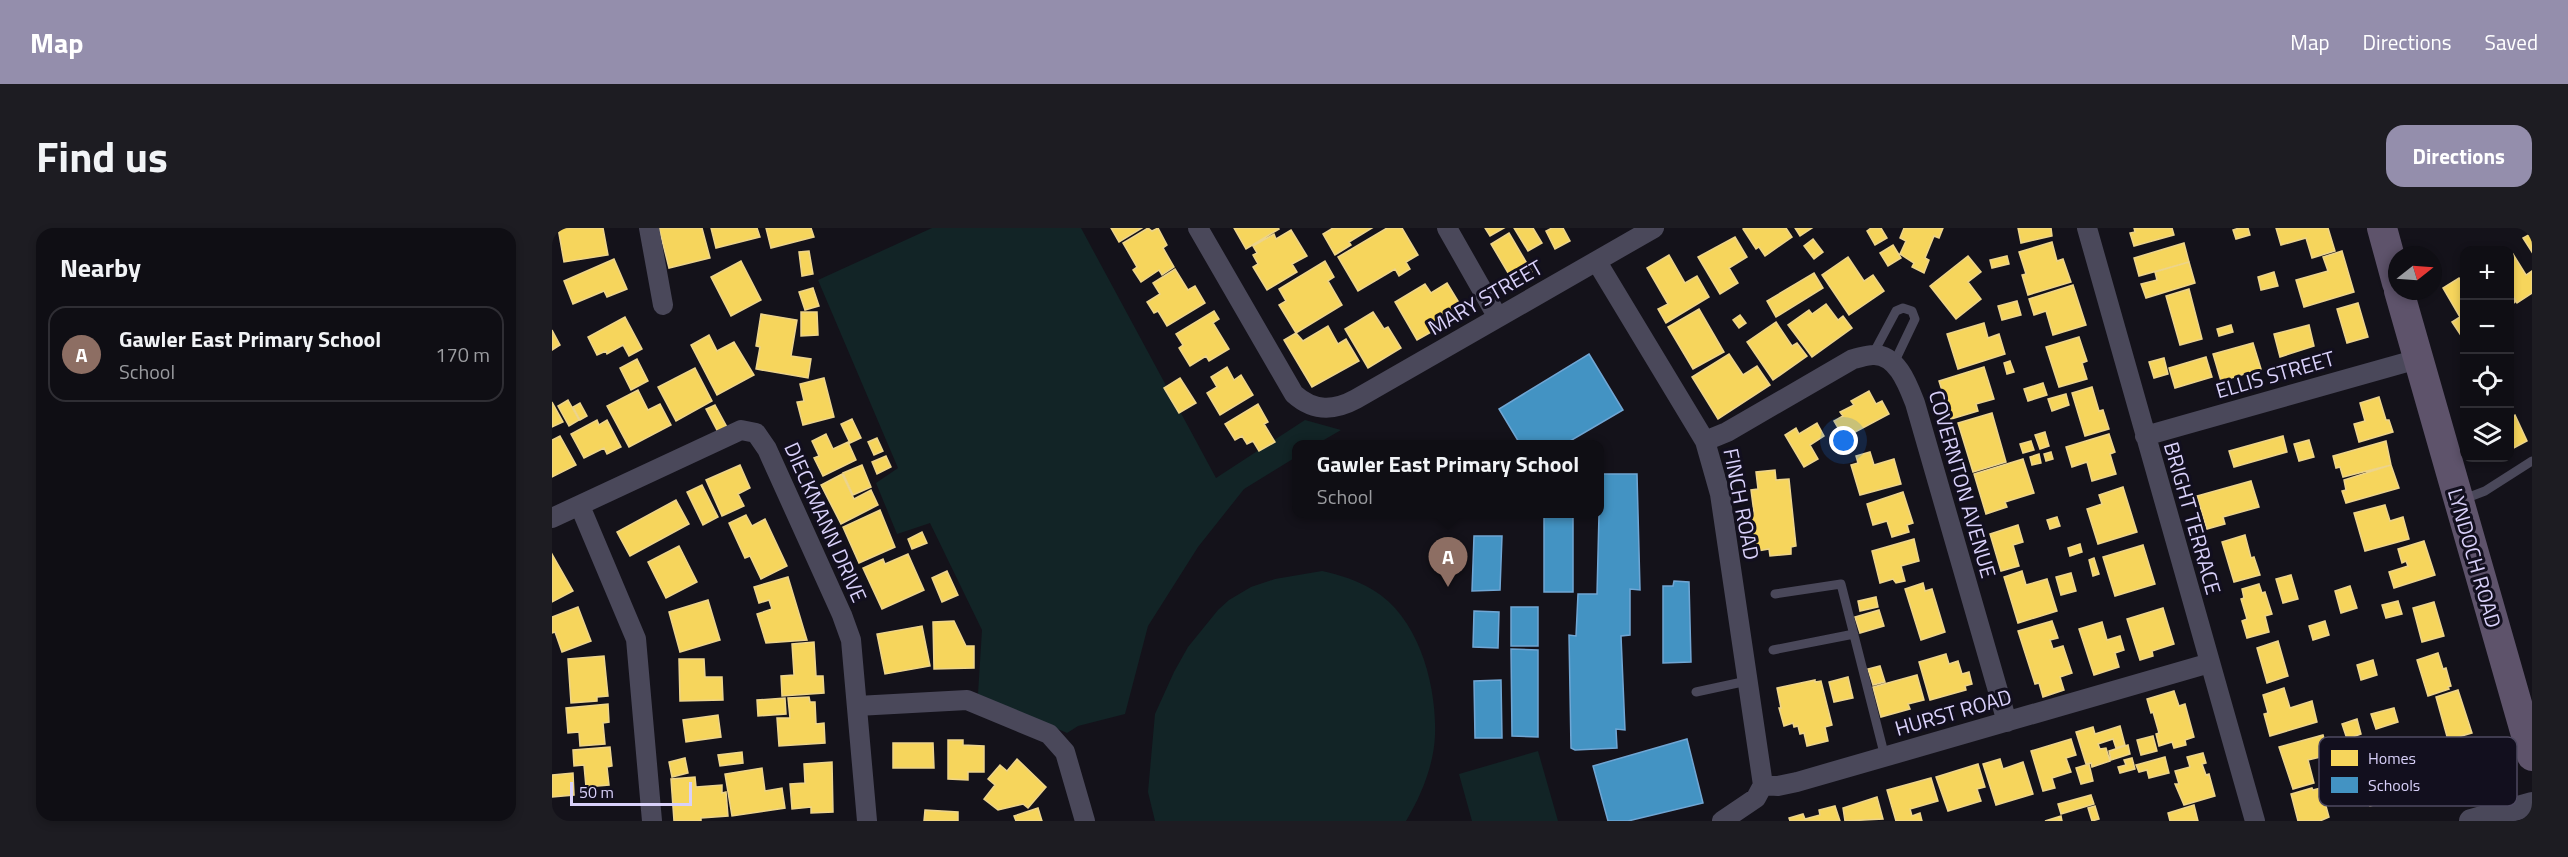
<!DOCTYPE html>
<meta charset="utf-8">
<style>
:root{--surface:#0f0e14;--page:#1d1c22;--text:#f1f3f6;--muted:#9b9ca0;--line:#2f2e34;--accent:#948eac}
body{margin:0;font-family:"Titillium Web",sans-serif;background:var(--page);color:var(--text)}
.controls{position:absolute;right:18px;top:18px;display:grid;overflow:hidden;border-radius:12px;box-shadow:0 3px 9px #0003}
.controls button{width:54px;height:54px;display:grid;place-items:center;padding:0;border:0;border-bottom:2px solid var(--line);background:var(--surface);color:var(--text);font:30px sans-serif}
.compass{position:absolute;left:1836px;top:18px;width:54px;height:54px;border-radius:50%;background:var(--surface);box-shadow:0 3px 9px #0003;rotate:73deg}
.scale{position:absolute;left:18px;bottom:15px;width:122px;box-sizing:border-box;padding-left:6px;border:3px solid #d9d1fa;border-top:0;font-size:16px;line-height:21px;white-space:nowrap;color:#d9d1fa;-webkit-text-stroke:4px #120f1e;paint-order:stroke}
.you{position:absolute;left:1292px;top:213px;width:21px;height:21px;margin:-15px;border:4px solid #fff;border-radius:50%;background:#1a73e8;box-shadow:0 0 0 9px #1a73e833}
.badge{display:grid;place-items:center;width:39px;height:39px;border-radius:50%;background:var(--accent);color:#fff;font-size:20px;font-weight:700}
.pin{position:absolute;translate:-50% -50px;filter:drop-shadow(0 2px 3px #0008)}
.pin::after{content:'';position:absolute;top:32px;width:21px;height:18px;background:inherit;clip-path:polygon(0 0,100% 0,50% 100%)}
.popup{position:absolute;left:740px;top:212px;width:312px;height:78px;box-sizing:border-box;display:grid;place-content:center;border-radius:12px;background:var(--surface);filter:drop-shadow(0 2px 4px #0005);font-size:20px;white-space:nowrap;color:var(--muted)}
.popup b{font-size:22px;color:var(--text)}
.popup::after{content:'';position:absolute;left:50%;top:100%;margin-left:-12px;border:12px solid transparent;border-top-color:var(--surface)}
.list{margin:0;padding:0;list-style:none}
h2{display:flex;justify-content:space-between;align-items:center;height:78px;margin:0;padding:0 24px;font-size:26px}
h2 small{font-size:20px;font-weight:400;color:var(--muted)}
.list li{display:grid;grid-template-columns:39px 1fr auto;gap:18px;align-items:center;box-sizing:border-box;height:96px;margin:0 12px 12px;padding:0 12px;border:2px solid var(--line);border-radius:18px}
.list b{display:block;font-size:22px;white-space:nowrap}
.list p{margin:0;font-size:20px;white-space:nowrap;color:var(--muted)}
.list em{font-size:20px;font-style:normal;color:var(--muted)}
.icon{flex:none;width:33px;height:33px;fill:none;stroke:currentColor;stroke-width:2;stroke-linecap:round;stroke-linejoin:round}
.map{position:relative;flex:none;width:1980px;height:593px;overflow:hidden;border-radius:18px}
header{display:flex;align-items:center;gap:36px;box-sizing:border-box;height:84px;padding:0 30px;background:var(--accent);color:#fff}
header strong{font-size:28px}
nav{display:flex;gap:33px;margin-inline-start:auto;font-size:21px}
.intro{display:flex;align-items:center;justify-content:space-between;box-sizing:border-box;height:144px;padding:0 36px}
h1{margin:0;font-size:42px}
.button{padding:15px 27px;border-radius:18px;background:var(--accent);color:#fff;font-size:21px;font-weight:700}
main{display:flex;gap:36px;padding:0 36px}
aside{flex:1;background:var(--surface);border-radius:18px;box-shadow:0 3px 9px #0003}
.map>svg:first-child{display:block}
.green{fill:#122426}
.homes{fill:#f6d55c;stroke:#edd48b;stroke-width:1.5}
.schools{fill:#4393c3;stroke:#70a6d4;stroke-width:1.5}
.lines{fill:none;stroke-linecap:round;stroke-linejoin:round}
.service{stroke:#4a485a;stroke-width:9}
.minor{stroke:#4a485a;stroke-width:20}
.tertiary{stroke:#4a485a;stroke-width:24}
.primary{stroke:#5e536b;stroke-width:30}
.labels{text-anchor:middle;dominant-baseline:central;stroke-width:6;stroke-linejoin:round;paint-order:stroke}
.street-label{font-size:21px;fill:#d9d1fa;stroke:#120f1e}
.key{fill:#120f1e;stroke:#4e4960;stroke-width:1.5}
.key-label{font-size:16px;fill:#d9d1fa}
</style>
<header>
<strong>Map</strong>
<nav><a>Map</a><a>Directions</a><a>Saved</a></nav>
</header>
<div class="intro"><h1>Find us</h1><a class="button">Directions</a></div>
<main>
<aside>
<h2>Nearby<small></small></h2>
<ul class="list">
<li><span class="badge" style="background:#8d6e63">A</span><div><b>Gawler East Primary School</b><p>School</p></div><em>170 m</em></li>
</ul>
</aside>
<div class="map">
<svg width="1980" height="593" viewBox="0 0 1980 593">
<rect width="100%" height="100%" fill="#14121a"/>
<path class="green" d="M380,0H529L664,250L753,192L789,202L765,216H744V229L692,261L646,319L596,398L573,486L526,498L515,505L426,466L430,402L378,295L345,306L324,255L346,240L266,52Z
M770,343C788,347 805,352 821,362C867,389 885,458 883,507C882,537 869,568 854,593H603L596,564L603,486L622,444L636,419L666,382L677,372L699,359L723,351Z
M986,523L1006,593H920L907,546Z"/>
<path class="homes" d="M6,0H51L56,27L12,34Z
M107,0H150L158,30L117,40Z
M159,0H205L208,9L164,20Z
M214,0H259L262,9L219,20Z
M559,0H590L567,14Z
M596,0L600,3L606,0L615,17L611,20L622,39L610,47L607,42L589,54L581,42L585,39L571,15Z
M682,0H726L727,1L694,21Z
M781,0H820L797,14L799,17L783,27L771,6Z
M835,0H850L866,27L854,34L858,41L847,48L843,41L806,63L786,29Z
M933,0H952L938,8Z
M962,0H981L990,15L976,23Z
M1000,0H1011L1018,13L1003,21L994,3Z
M1193,0H1234L1240,9L1213,28L1207,19L1204,21L1191,1Z
M1243,0H1260L1248,8Z
M1319,0H1329L1335,10L1323,17L1315,3Z
M1352,0H1391L1387,10L1382,8L1373,30L1377,32L1372,45L1360,39L1362,35L1348,26L1354,13L1348,10Z
M1466,0H1499L1500,8L1469,15Z
M1582,0H1620L1622,7L1582,18L1578,5L1583,4Z
M1687,0H1696L1698,7L1684,11L1681,2Z
M1724,0H1776L1783,23L1760,30L1754,10L1729,17Z
M739,2L755,28L740,36L745,44L715,62L701,39L706,36L701,27L705,25L701,18L722,6L724,11Z
M957,5L980,44L962,55L939,16Z
M1980,5V24L1971,10Z
M1183,9L1195,29L1177,40L1186,55L1168,66L1146,29Z
M1261,11L1271,24L1262,31L1252,18Z
M1500,14L1505,33L1511,31L1519,54L1476,67L1470,47L1474,46L1467,24Z
M1632,15L1637,34L1587,48L1582,30Z
M1341,17L1349,30L1336,38L1328,25Z
M257,23L261,46L250,48L247,24Z
M1790,23L1802,64L1752,79L1744,52L1776,43L1771,29Z
M1958,25L1961,26L1974,47L1980,43V65L1965,75L1958,62Z
M1117,27L1133,55L1145,48L1157,69L1114,95L1106,81L1116,76L1095,40Z
M1416,28L1429,44L1416,54L1429,71L1404,91L1378,58Z
M1455,28L1457,36L1440,40L1438,32Z
M1296,29L1312,53L1321,47L1332,63L1297,87L1270,47Z
M62,31L75,61L55,69L52,63L21,76L12,53Z
M189,33L209,72L179,88L159,49Z
M773,33L782,49L776,53L790,77L744,105L727,77L734,73L727,61Z
M1637,34L1643,55L1594,70L1589,56L1605,52L1603,44Z
M623,41L636,62L643,58L653,75L615,98L606,83L602,85L595,74L608,66L601,55Z
M1722,44L1726,58L1709,62L1706,49Z
M1262,45L1271,60L1224,89L1215,73Z
M1907,50L1912,58V108L1910,109L1900,94L1908,89L1891,60Z
M895,55L909,78L877,97L881,103L865,112L843,74L873,56L879,65Z
M1521,57L1534,97L1501,107L1494,83L1482,87L1477,71Z
M261,60L267,78L253,82L247,64Z
M1637,61L1650,111L1628,117L1614,68Z
M1958,66L1963,74L1958,78Z
M1465,73L1469,87L1450,92L1446,78Z
M1806,75L1816,109L1795,115L1785,81Z
M1274,76L1286,92L1291,88L1300,100L1260,129L1236,97L1257,82L1260,86Z
M1147,81L1172,124L1141,141L1116,99Z
M662,83L667,91L661,95L677,121L657,133L654,128L638,138L627,120L631,117L624,106Z
M249,84H265L266,107L249,108Z
M821,84L832,101L836,99L849,120L816,140L793,101Z
M209,86L245,92L239,128L259,131L256,150L204,141L208,119L204,118Z
M1188,87L1194,95L1187,100L1181,92Z
M73,89L90,121L77,128L71,117L55,126L54,123L45,127L36,109Z
M1224,94L1240,118L1245,115L1255,128L1221,152L1195,114Z
M1432,95L1436,110L1447,106L1453,126L1406,141L1395,106Z
M1679,97L1681,104L1667,108L1665,101Z
M1757,97L1762,118L1728,129L1722,106Z
M776,98L786,116L794,111L807,133L760,159L732,112L744,105L751,113Z
M0,102L8,117L0,122Z
M157,107L165,123L182,114L202,147L165,167L139,117Z
M1527,109L1535,133L1530,135L1535,151L1507,159L1494,119Z
M1701,115L1709,141L1669,153L1661,126Z
M1177,126L1191,147L1205,138L1218,157L1166,191L1140,149Z
M1654,129L1660,149L1623,160L1617,140Z
M1612,130L1616,146L1602,150L1597,134Z
M85,131L96,153L79,162L68,140Z
M1458,133L1462,144L1455,146L1452,135Z
M675,139L682,152L689,147L701,167L668,187L655,165L665,159L659,149Z
M1432,139L1442,171L1424,176L1426,183L1399,191L1387,153Z
M143,140L160,173L124,193L106,159Z
M272,150L282,189L251,197L245,174L252,173L248,156Z
M628,150L644,175L627,185L612,160Z
M1491,155L1495,167L1476,173L1472,161Z
M1540,159L1547,183L1551,182L1557,201L1533,208L1520,165Z
M86,162L96,182L108,176L119,197L77,219L55,178Z
M1317,163L1324,176L1330,173L1337,186L1292,210L1282,193L1291,188L1288,184L1302,177L1299,173Z
M1514,166L1517,177L1500,183L1496,171Z
M1827,169L1834,192H1837L1841,204L1807,214L1802,196L1813,193L1808,175Z
M16,172L27,192L17,198L6,178Z
M0,174L11,194L0,199Z
M28,175L35,188L28,192L21,179Z
M706,176L716,194L712,196L723,214L707,223L701,213L695,216L690,208L683,212L673,196Z
M163,177L176,201L167,206L154,181Z
M1440,185L1454,234L1421,244L1406,195Z
M1963,187L1975,213L1958,222V190Z
M300,191L309,210L298,215L289,196Z
M45,192L47,197L55,192L69,219L55,226L52,220L32,230L19,206Z
M1265,195L1272,208L1258,217L1266,231L1252,239L1233,207L1244,200L1247,206Z
M1493,204L1497,218L1488,221L1483,207Z
M274,206L281,221L296,214L304,232L271,248L262,230L267,228L260,213Z
M1557,206L1563,224L1558,226L1564,246L1540,253L1535,234L1520,239L1514,219Z
M8,208L24,237L0,249V212Z
M1731,208L1735,224L1682,239L1677,223Z
M325,210L331,223L322,227L316,214Z
M1757,212L1762,229L1747,233L1742,216Z
M1479,213L1482,222L1471,225L1468,216Z
M1834,213L1839,237L1791,249L1788,239L1784,240L1781,228Z
M1318,224L1322,237L1342,231L1349,256L1308,267L1299,237L1306,235L1304,228Z
M1499,224L1501,231L1494,233L1492,226Z
M1487,226L1489,235L1480,237L1478,229Z
M334,228L339,239L325,246L320,234Z
M1471,231L1482,265L1453,274L1455,279L1434,286L1422,246Z
M188,237L198,260L186,266L192,278L170,288L154,252Z
M310,237L319,259L301,267L291,245Z
M1839,237L1847,260L1794,275L1790,263L1794,262L1792,252Z
M1223,242L1224,252L1237,251L1244,318L1239,319V326L1218,328L1217,321L1206,323L1205,317L1202,318L1198,286L1202,285L1199,262L1206,261L1204,244Z
M290,246L302,271L319,262L326,277L289,296L269,257Z
M1699,253L1707,279L1671,289L1673,296L1655,301L1645,268Z
M150,257L166,289L151,297L135,264Z
M1571,259L1585,304L1546,316L1535,281L1550,276L1547,267Z
M1351,264L1361,295L1355,297L1357,304L1340,309L1335,293L1321,297L1315,276Z
M124,272L137,296L78,328L65,304Z
M1833,277L1838,293L1851,289L1857,311L1813,323L1802,285Z
M328,282L343,319L307,335L291,299Z
M194,287L200,298L213,291L235,338L209,351L198,328L193,330L177,295Z
M1505,289L1508,298L1498,301L1495,292Z
M1466,297L1471,314L1461,317L1467,338L1449,343L1438,306Z
M370,304L375,315L360,321L356,311Z
M1693,307L1699,330L1702,329L1708,347L1682,354L1670,314Z
M1362,311L1367,333L1349,338L1353,353L1344,355L1341,351L1328,355L1320,323Z
M1872,313L1883,347L1842,360L1837,344L1856,338L1854,333L1850,335L1846,321Z
M1528,316L1530,324L1518,328L1516,320Z
M1591,317L1603,356L1563,368L1551,329Z
M127,318L145,354L114,370L96,334Z
M0,326L21,363L0,374Z
M356,326L372,362L330,381L311,340L331,331L333,336Z
M1542,330L1547,346L1541,348L1537,332Z
M395,343L406,367L390,374L380,350Z
M1470,343L1474,357L1495,351L1505,383L1466,395L1452,349Z
M1519,345L1524,363L1509,367L1504,349Z
M1739,347L1746,371L1731,375L1724,351Z
M236,349L255,412L214,415L205,386L220,381L217,372L207,375L202,359Z
M1371,355L1373,363L1380,361L1393,404L1369,412L1353,361Z
M1707,356L1710,365L1713,364L1720,386L1713,388L1717,404L1695,410L1690,393L1695,391L1689,371L1692,370L1690,361Z
M1798,358L1805,380L1789,385L1783,363Z
M1324,369L1326,379L1308,383L1306,373Z
M156,372L168,412L128,424L117,384Z
M1846,373L1850,386L1834,390L1830,377Z
M1882,374L1892,408L1870,414L1861,380Z
M26,379L39,413L10,424L3,404L0,405V389Z
M1611,380L1622,416L1600,423L1601,428L1588,432L1575,391Z
M1327,382L1332,398L1308,405L1303,389Z
M402,393L414,418H422V440L382,441L381,394Z
M1500,393L1506,410L1498,412L1501,421L1511,418L1520,445L1508,449L1512,462L1491,469L1487,455L1483,456L1466,403Z
M1773,393L1777,407L1761,412L1757,398Z
M1550,394L1555,412L1568,408L1572,422L1563,425L1567,439L1542,447L1527,401Z
M370,398L378,438L333,446L325,406Z
M1726,413L1736,448L1715,455L1705,420Z
M262,414L264,448H271L272,465L230,468L229,448L242,447L240,416Z
M1886,425L1891,441L1894,440L1899,458L1896,459L1897,461L1876,468L1865,432Z
M1394,426L1397,436L1406,433L1410,446L1417,444L1420,456L1413,458L1414,462L1378,472L1367,434Z
M52,428L56,468L45,469V473L19,475L16,431Z
M127,431H152L153,449H170L171,472L128,473Z
M1821,432L1825,447L1809,452L1805,437Z
M1328,438L1333,454L1321,457L1316,441Z
M1365,447L1372,472L1356,476L1358,481L1329,489L1321,459Z
M1296,449L1301,470L1282,474L1277,454Z
M1263,452V454L1269,453L1280,497L1273,499L1276,513L1255,518L1252,505L1248,506L1246,498L1242,499L1241,495L1232,498L1227,480H1229L1225,460Z
M1732,460L1738,480L1760,473L1765,494L1718,508L1712,486L1716,485L1711,467Z
M1906,462L1920,505L1896,512L1884,469Z
M1622,463L1627,478L1633,476L1642,509L1633,512L1634,517L1622,520L1620,514L1607,518L1604,506L1607,505L1601,484L1599,485L1595,471Z
M257,469L258,474H263L264,496L272,495L273,515L227,518L225,490H238L236,470Z
M233,470L234,486L206,488L205,472Z
M56,476L57,494L51,495L53,516L28,518L27,504L16,505L14,480Z
M1842,480L1846,494L1824,501L1819,486Z
M166,487L169,509L134,514L131,492Z
M1805,491L1809,506L1795,511L1790,496Z
M1568,498L1573,517L1564,520L1561,511L1546,516L1548,521L1554,520L1558,533L1540,539L1539,535L1534,536L1524,504L1541,499L1543,506Z
M1771,507L1777,527L1756,532L1762,555L1741,561L1727,519Z
M1601,508L1605,523L1589,527L1585,512Z
M1519,511L1524,527L1514,530L1519,544L1500,550L1503,560L1491,563L1479,523Z
M396,512H411V517L432,518V544H416V552L396,551Z
M341,515H381L382,540H341Z
M1576,517L1578,526L1559,532L1557,523Z
M58,519L60,538L55,539L57,557L34,559L32,537L22,538L21,522Z
M190,524L191,535L168,538L166,527Z
M1931,524L1940,556L1909,565L1900,533Z
M1651,525L1654,535L1650,536L1654,547L1657,546L1663,568L1632,577L1623,556H1627L1623,543L1638,539L1635,529Z
M1613,529L1617,545L1597,550L1595,542L1587,544L1584,537Z
M133,530L136,545L120,549L117,534Z
M1580,530L1583,541L1568,545L1566,539L1574,537L1572,532Z
M465,531L494,559L476,580L471,576L446,582L432,571L443,557L436,551L448,537L455,543Z
M1448,531L1451,541L1471,534L1481,566L1444,577L1431,536Z
M280,534L281,584L259,585V579L240,581L238,556L253,555L252,536Z
M1426,536L1433,559L1425,561L1429,573L1396,583L1384,549Z
M1537,536L1541,553L1529,556L1524,540Z
M1861,537L1867,559L1858,562L1860,567L1845,572L1838,550L1848,547L1846,541Z
M210,540L213,563L230,560L233,580L180,588L173,546Z
M21,545L22,567L0,569V547Z
M143,549L144,559L170,557V565L174,564L176,588L149,590V593H122L119,551Z
M1379,550L1386,573L1358,581L1360,588L1368,585L1370,593H1344L1335,562Z
M1827,558L1832,574L1818,578L1814,561Z
M1760,560L1761,562L1769,560L1777,589L1768,593H1746L1739,566Z
M1539,567L1542,576L1509,586L1506,576Z
M1325,569L1331,591L1293,593L1291,580Z
M1642,577L1646,593H1618L1616,585Z
M1283,578L1288,593H1238L1237,590L1251,586L1253,591L1268,587L1267,582Z
M1543,578L1547,591L1540,593L1536,580Z
M486,580L490,593H464L462,588Z
M373,582L406,584V593H372Z
M1509,588L1510,593H1493Z"/>
<path class="schools" d="M1037,126L1071,182L1013,216H968L947,181Z
M1048,246H1085L1088,362L1078,361V407L1069,408L1073,502L1064,501L1065,520L1023,522L1019,520L1017,407L1024,408L1026,366H1045Z
M992,286H1021V364H992Z
M922,308H950L948,362L920,363Z
M1122,353L1137,354L1139,434L1111,435V358H1121Z
M959,379H986V418H959Z
M922,383L947,384L946,420L921,419Z
M959,421L986,422V509L960,508Z
M949,452L950,510H923L922,453Z
M1135,511L1151,575L1076,593H1056L1041,538Z"/>
<g class="lines">
<path class="service" d="M1321,126L1344,83L1351,80L1360,83L1363,91L1342,135
M1912,271L1933,263L1980,233
M1223,366L1289,356L1333,529
M1221,422L1302,406
M1144,464L1195,453"/>
<path class="minor" d="M97,0L111,77
M646,0L742,166C762,184 782,183 804,171L1102,0
M895,0L945,88
M1535,0L1703,593
M1045,34L1153,213L1168,266L1211,557
M1593,208L1866,131
M1153,213L1175,204L1301,131C1307,130 1315,127 1321,127C1345,126 1356,157 1363,175L1455,494
M28,278L84,411L100,593
M0,290L189,202L204,205L215,221L290,387L299,412L315,593
M305,478L415,472L497,506L513,524L533,593
M1170,593L1204,570L1211,557L1226,558L1245,554L1658,435"/>
<path class="tertiary" d="M1919,593L1980,576"/>
<path class="primary" d="M1830,0L1845,55
M1847,63L1980,528"/>
</g>
<g class="labels">
<g class="street-label">
<text transform="translate(933 69) rotate(-30)">MARY STREET</text>
<text transform="translate(1723 146) rotate(-16)">ELLIS STREET</text>
<text transform="translate(1411 256) rotate(74)">COVERNTON AVENUE</text>
<text transform="translate(1190 276) rotate(79)">FINCH ROAD</text>
<text transform="translate(1641 290) rotate(74)">BRIGHT TERRACE</text>
<text transform="translate(274 294) rotate(66)">DIECKMANN DRIVE</text>
<text transform="translate(1923 330) rotate(74)">LYNDOCH ROAD</text>
<text transform="translate(1401 484) rotate(-16)">HURST ROAD</text>
</g>
</g>
<rect x="1767" y="509" width="198" height="69" rx="9" class="key"/>
<rect x="1779" y="522" width="27" height="16" fill="#f6d55c"/>
<rect x="1779" y="549" width="27" height="16" fill="#4393c3"/>
<g class="key-label">
<text x="1816" y="536">Homes</text>
<text x="1816" y="563">Schools</text>
</g>
</svg>
<div class="controls">
<button>+</button>
<button>−</button>
<button><svg class="icon" aria-label="locate" viewBox="0 0 24 24"><circle cx="12" cy="12" r="6"/><path d="M12 2v4M12 18v4M2 12h4M18 12h4"/></svg></button>
<button><svg class="icon" aria-label="layers" viewBox="0 0 24 24"><path d="M12 4l9 5-9 5-9-5zM3 14l9 5 9-5"/></svg></button>
</div>
<svg class="compass" viewBox="-18 -18 36 36"><path d="M0-13l5 13h-10z" fill="#e53935"/><path d="M0 13l5-13h-10z" fill="#9b9ca0"/></svg>
<div class="scale">50 m</div>
<div class="you"></div>
<div class="pin badge" style="left:896px;top:359px;background:#8d6e63">A</div>
<div class="popup"><b>Gawler East Primary School</b>School</div>
</div>
</main>
